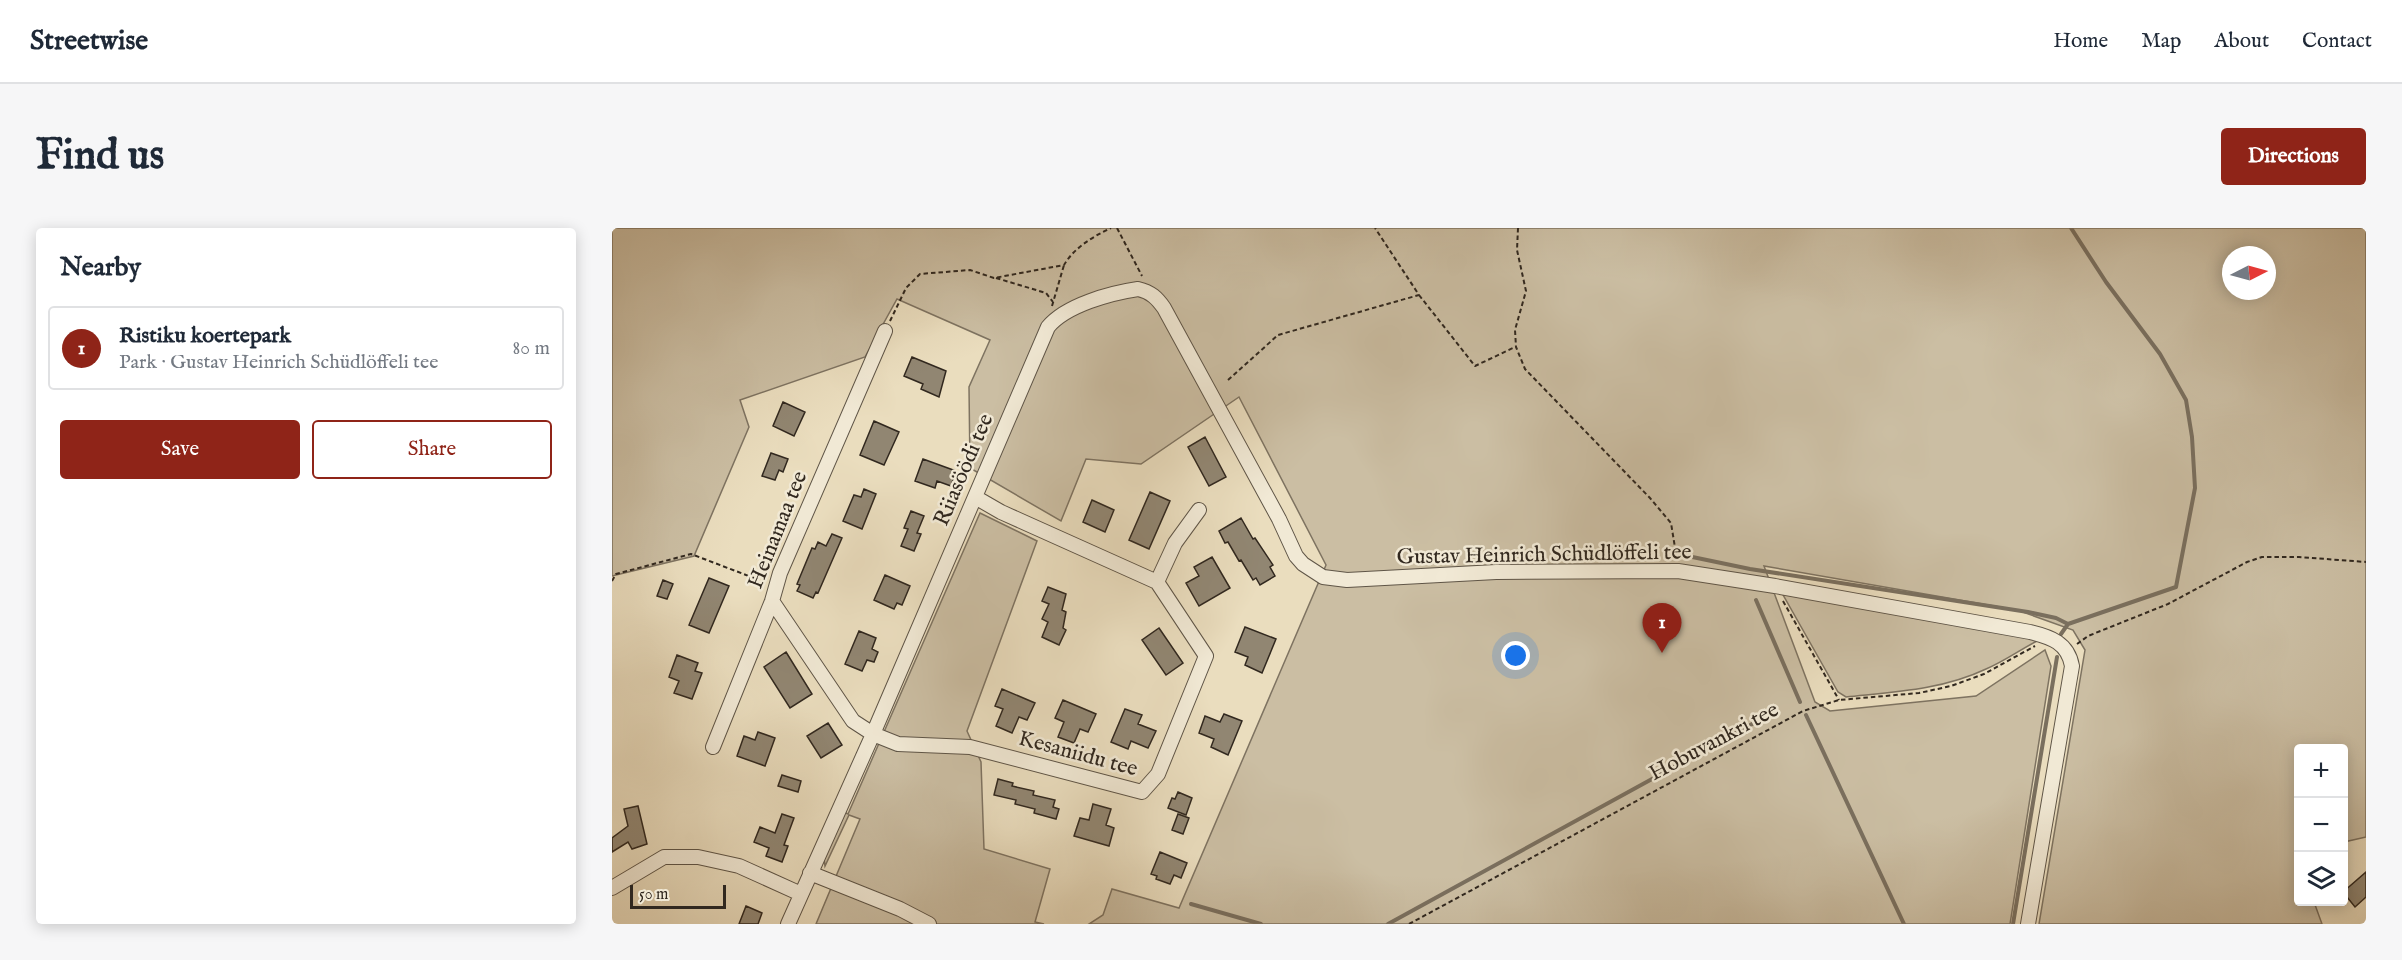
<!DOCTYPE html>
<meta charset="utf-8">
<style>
:root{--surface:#fff;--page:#f6f6f7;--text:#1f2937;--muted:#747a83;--line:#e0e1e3;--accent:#8f2418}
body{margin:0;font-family:"IM FELL English",serif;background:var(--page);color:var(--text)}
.controls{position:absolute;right:18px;bottom:18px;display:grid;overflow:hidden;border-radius:6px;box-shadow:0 3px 15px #0003}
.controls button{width:54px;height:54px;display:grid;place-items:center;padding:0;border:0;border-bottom:2px solid var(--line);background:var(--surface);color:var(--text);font:30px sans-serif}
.compass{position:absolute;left:1610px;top:18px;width:54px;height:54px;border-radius:50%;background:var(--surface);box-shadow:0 3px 15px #0003;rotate:84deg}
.scale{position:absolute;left:18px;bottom:15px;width:96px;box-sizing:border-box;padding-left:6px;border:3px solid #31281f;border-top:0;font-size:16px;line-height:21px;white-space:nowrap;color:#31281f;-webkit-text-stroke:4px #f1e9d5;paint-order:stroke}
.you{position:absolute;left:904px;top:428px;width:21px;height:21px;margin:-15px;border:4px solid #fff;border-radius:50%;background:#1a73e8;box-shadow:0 0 0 9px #1a73e833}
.badge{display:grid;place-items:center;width:39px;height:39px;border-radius:50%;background:var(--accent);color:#fff;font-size:20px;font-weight:700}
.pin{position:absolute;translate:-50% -50px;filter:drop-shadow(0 2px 3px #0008)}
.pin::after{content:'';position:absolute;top:32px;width:21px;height:18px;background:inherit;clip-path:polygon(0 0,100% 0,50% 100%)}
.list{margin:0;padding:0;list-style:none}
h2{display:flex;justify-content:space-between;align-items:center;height:78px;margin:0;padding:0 24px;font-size:26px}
h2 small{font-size:20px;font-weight:400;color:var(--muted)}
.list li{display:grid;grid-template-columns:39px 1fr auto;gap:18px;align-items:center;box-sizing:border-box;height:84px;margin:0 12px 12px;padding:0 12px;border:2px solid var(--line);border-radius:6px}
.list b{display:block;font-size:22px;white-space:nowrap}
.list p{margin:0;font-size:20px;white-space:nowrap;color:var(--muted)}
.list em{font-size:20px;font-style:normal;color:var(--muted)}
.actions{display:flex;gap:12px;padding:18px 24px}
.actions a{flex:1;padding:14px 0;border:2px solid var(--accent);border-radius:6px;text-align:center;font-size:21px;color:var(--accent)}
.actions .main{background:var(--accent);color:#fff}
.icon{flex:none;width:33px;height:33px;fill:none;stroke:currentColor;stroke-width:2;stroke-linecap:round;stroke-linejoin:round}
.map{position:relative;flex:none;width:1754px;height:696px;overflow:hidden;border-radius:6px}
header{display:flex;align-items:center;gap:36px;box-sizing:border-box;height:84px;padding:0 30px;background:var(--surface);border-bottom:2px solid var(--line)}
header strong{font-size:28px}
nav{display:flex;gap:33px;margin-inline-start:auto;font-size:21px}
.intro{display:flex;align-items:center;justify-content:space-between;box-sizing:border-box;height:144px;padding:0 36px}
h1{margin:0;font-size:42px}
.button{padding:15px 27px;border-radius:6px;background:var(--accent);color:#fff;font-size:21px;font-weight:700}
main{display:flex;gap:36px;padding:0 36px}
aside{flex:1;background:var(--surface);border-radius:6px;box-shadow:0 3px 15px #0003}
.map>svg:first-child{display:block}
.green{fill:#cbbea3;stroke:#7e7361;stroke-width:1.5;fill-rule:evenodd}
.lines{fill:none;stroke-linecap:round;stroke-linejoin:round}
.stream{stroke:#7a6f5e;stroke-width:4}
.building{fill:#918672;stroke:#31281f;stroke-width:1.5}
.minor-casing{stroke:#5f5547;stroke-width:16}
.path{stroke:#31281f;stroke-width:2;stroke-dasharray:4.5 3;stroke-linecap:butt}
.minor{stroke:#f1e9d5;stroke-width:14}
.labels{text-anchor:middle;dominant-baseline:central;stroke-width:5;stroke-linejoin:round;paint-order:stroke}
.street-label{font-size:22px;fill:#31281f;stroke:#f1e9d5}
</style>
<header>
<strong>Streetwise</strong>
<nav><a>Home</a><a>Map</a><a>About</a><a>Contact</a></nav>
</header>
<div class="intro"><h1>Find us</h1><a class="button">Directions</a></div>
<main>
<aside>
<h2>Nearby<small></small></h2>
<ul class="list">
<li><span class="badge">1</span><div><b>Ristiku koertepark</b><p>Park · Gustav Heinrich Schüdlöffeli tee</p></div><em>80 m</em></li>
</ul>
<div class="actions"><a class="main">Save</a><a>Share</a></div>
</aside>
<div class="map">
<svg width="1754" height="696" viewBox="0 0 1754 696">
<rect width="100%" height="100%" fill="#eaddbe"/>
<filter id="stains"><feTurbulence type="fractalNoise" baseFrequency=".00333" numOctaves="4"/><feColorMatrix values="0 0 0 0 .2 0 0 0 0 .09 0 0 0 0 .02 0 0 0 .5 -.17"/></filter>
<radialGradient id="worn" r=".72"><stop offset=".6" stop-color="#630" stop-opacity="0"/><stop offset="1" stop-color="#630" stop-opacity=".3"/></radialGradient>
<path class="green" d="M0,0H1754V609L1732,614V520H1686V674H1702L1710,696H1427L1473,422L1461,402L1405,382L1152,338L1203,474L1218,483L1364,468L1433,422L1439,438L1398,696H477L491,687L500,661L567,680L714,337L627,169L529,236L474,231L449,293L358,240L357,159L378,112L285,71L253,129L128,172L137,199L82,328L0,348ZM1619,27H1655V63H1619Z
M368,285L425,313L355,503L369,534L372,621L438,641L423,694L432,696H204L248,591L237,587L213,638L212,630L232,584L236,586Z
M1170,365L1427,412C1409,421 1393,433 1374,441C1330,462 1281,464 1234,469L1226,464Z"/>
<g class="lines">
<path class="stream" d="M1066,326L1138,341L1416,384L1444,390L1456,396
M1144,372L1188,474
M1449,406L1456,396L1564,359L1583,260L1580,209L1574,172L1548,126L1494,54L1459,0
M1194,487L1292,696
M579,676L649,696
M776,696L1142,495
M1401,696L1445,429"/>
</g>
<path class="building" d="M300,129L334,143L327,169L309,161L311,156L292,148Z
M171,174L193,184L182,208L161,198Z
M262,193L287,204L272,237L248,227Z
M593,209L614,249L597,258L576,219Z
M159,225L176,231L171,244L167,242L163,252L150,248Z
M311,231L344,243L339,258L325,253L323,260L303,253Z
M252,261L264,266L250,301L231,293L242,267L249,269Z
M538,264L558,273L537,321L517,312Z
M480,272L502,282L493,304L471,294Z
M299,283L312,288L305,305L309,306L302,323L289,318L296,301L292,300Z
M629,290L641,311L643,310L661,337L658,339L663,348L648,357L644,350L641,352L629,332L627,333L616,314L613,315L607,303Z
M220,306L230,310L206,365L204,364L201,370L185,363L188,357L185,356L200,320L203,321L206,314L214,318Z
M600,329L618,360L587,378L574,355L587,348L582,339Z
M273,347L298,358L290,377L285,375L282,381L262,372Z
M97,350L117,358L97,405L77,397Z
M51,352L61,356L55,371L45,368Z
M436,359L454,366L450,382L454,384L451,400L454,402L447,417L430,409L436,394L430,391L437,376L430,373Z
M633,399L664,411L650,445L633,437L636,429L623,424Z
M547,400L571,435L554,447L530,412Z
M247,403L264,410L260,421L266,424L262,434L255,432L250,443L233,436Z
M174,424L200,466L178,480L152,439Z
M65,427L86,435L83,443L90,445L80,471L62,465L67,453L57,449Z
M390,461L423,475L415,492L407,489L400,505L384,498L391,481L383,478Z
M451,472L484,486L476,504L468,501L462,515L446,509L452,494L443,490Z
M513,481L530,487L526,496L544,503L536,520L519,513L516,521L499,514Z
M612,486L630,493L616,527L599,519L602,511L587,505L593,488L608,494Z
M216,495L230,517L209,530L195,508Z
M146,504L163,510L153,538L125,528L132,508L143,512Z
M170,547L189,553L186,564L166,558Z
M386,551L401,555L400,558L422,563L421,567L443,572L441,579L447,581L444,591L422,585L423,581L403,576L404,572L382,567Z
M566,564L580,570L574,587L556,580L560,570L563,571Z
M481,576L499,581L494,597L502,600L497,618L462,608L468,590L477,592Z
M26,578L35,616L20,621L16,614L0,624V610L16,598L12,581Z
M170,586L182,590L172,617L176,618L170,634L154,628L157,620L142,614L148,599L163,605Z
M566,586L577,590L571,606L560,602Z
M548,624L575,635L569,650L562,647L558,656L544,651L545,648L539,646Z
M1754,644V669L1743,679L1731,664Z
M134,678L150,685L146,696H127Z"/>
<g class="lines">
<g class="minor-casing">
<path id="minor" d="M545,354L563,315L587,282
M160,373L241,493L261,506L286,516L358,519L530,564L546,546L594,428L545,354L389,284L363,269
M101,519L160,373L168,345L273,103
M198,645L288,681L317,696
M0,660L52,629H86L127,638L189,666
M176,696L261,506L436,99C454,77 499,65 526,61C539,64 545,70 552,80L667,291L684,328L691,336L711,349L735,352L884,344L1066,343L1163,358L1418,404C1439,409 1456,415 1460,438L1416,696"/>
</g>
<path class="path" d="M505,0L530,48
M906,0L905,22L914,63L903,102L904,119L913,141L1038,270L1059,295L1065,332
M384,50L434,65L441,74
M807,67L863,138L903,119
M440,78L452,37
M278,93L294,60L308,46L358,42L382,50L452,37C462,20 480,9 499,0
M616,152L666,107L807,67L763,0
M0,353L4,346L79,326L142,350L149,359
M1171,373L1227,472
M1465,416L1476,408L1556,376L1635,334L1650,329H1687L1754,334
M797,696L1191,483L1227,472L1307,465L1339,458L1372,446L1423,418"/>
<use href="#minor" class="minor"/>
</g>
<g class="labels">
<g class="street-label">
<text transform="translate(352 242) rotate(-67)">Riiasöödi tee</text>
<text transform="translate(166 302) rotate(-68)">Heinamaa tee</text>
<text transform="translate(932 327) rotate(-1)">Gustav Heinrich Schüdlöffeli tee</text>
<text transform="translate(1102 514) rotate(-28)">Hobuvankri tee</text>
<text transform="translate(466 526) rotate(15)">Kesaniidu tee</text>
</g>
</g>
<rect width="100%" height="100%" filter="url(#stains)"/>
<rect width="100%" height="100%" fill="url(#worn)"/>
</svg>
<div class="controls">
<button>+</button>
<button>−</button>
<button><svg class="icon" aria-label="layers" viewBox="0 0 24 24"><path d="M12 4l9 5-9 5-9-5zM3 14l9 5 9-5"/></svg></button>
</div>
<svg class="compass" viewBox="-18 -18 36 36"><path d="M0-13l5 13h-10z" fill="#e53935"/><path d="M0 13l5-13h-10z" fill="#747a83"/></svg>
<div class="scale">50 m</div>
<div class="you"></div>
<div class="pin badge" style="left:1050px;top:425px">1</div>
</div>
</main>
